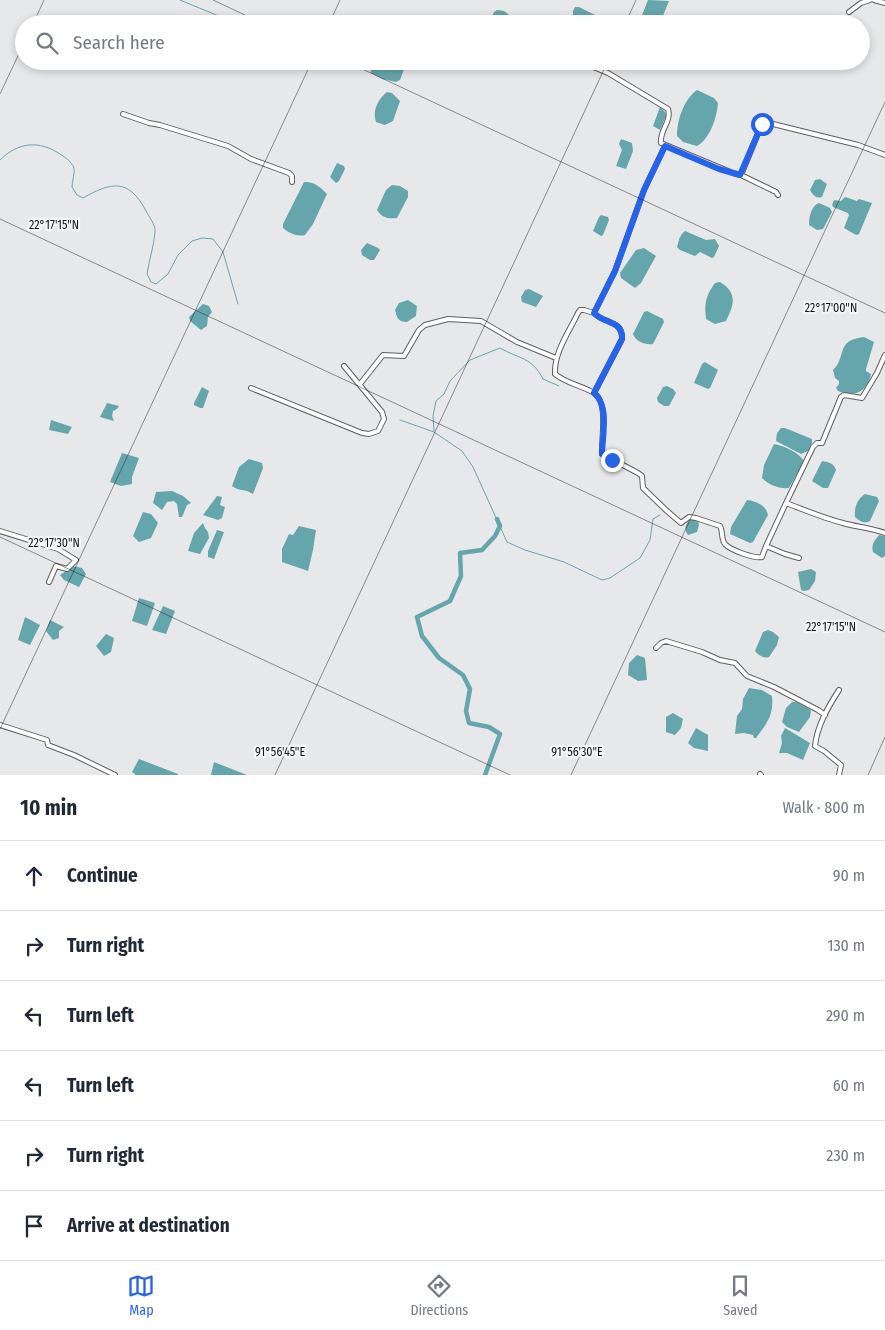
<!DOCTYPE html>
<meta charset="utf-8">
<style>
:root{--surface:#fff;--page:#f2f2f3;--text:#1f2937;--muted:#747a83;--line:#e0e1e3;--accent:#2563eb}
body{margin:0;font-family:"Fira Sans Condensed",sans-serif;background:var(--page);color:var(--text)}
.stop{position:absolute;width:15px;height:15px;margin:-11px;border:4px solid #2563eb;border-radius:50%;background:#fff}
.stop.end{background:#2563eb;border-color:#fff;box-shadow:0 1px 5px #0008}
.list{margin:0;padding:0;list-style:none}
h2{display:flex;justify-content:space-between;align-items:center;height:65px;margin:0;padding:0 20px;font-size:21px}
h2 small{font-size:16px;font-weight:400;color:var(--muted)}
.list li{display:grid;grid-template-columns:32px 1fr auto;gap:15px;align-items:center;box-sizing:border-box;height:70px;padding:0 20px;border-top:1px solid var(--line)}
.list b{display:block;font-size:19px;white-space:nowrap}
.list em{font-size:16px;font-style:normal;color:var(--muted)}
.icon{flex:none;width:28px;height:28px;fill:none;stroke:currentColor;stroke-width:2;stroke-linecap:round;stroke-linejoin:round}
.map{position:relative;flex:none;width:885px;height:775px;overflow:hidden}
.search{position:absolute;background:var(--surface);box-shadow:0 2px 8px #0003;left:15px;right:15px;top:15px;height:55px;display:flex;align-items:center;gap:12px;box-sizing:border-box;padding:0 18px;border-radius:28px;color:var(--muted);font-size:19px}
.sheet{height:485px;background:var(--surface)}
nav{display:flex;justify-content:space-around;align-items:center;box-sizing:border-box;height:70px;border-top:1px solid var(--line);background:var(--surface);font-size:14px;color:var(--muted)}
nav a{display:grid;justify-items:center;gap:2px}
nav .on{color:var(--accent)}
.map>svg:first-child{display:block}
.water{fill:#65a6ad}
.lines{fill:none;stroke-linecap:round;stroke-linejoin:round}
.stream{stroke:#65a6ad;stroke-width:1}
.canal{stroke:#65a6ad;stroke-width:4.5}
.street-casing{stroke:#5f5f61;stroke-width:6}
.street{stroke:#fff;stroke-width:4}
.route{stroke:#2563eb;stroke-width:6}
.ticks{fill:none;stroke:#151515;stroke-width:1;stroke-opacity:0.45}
.ticks-label{font-size:12px;text-anchor:middle;fill:#151515;stroke:#f4f5f7;stroke-width:4.5;stroke-linejoin:round;paint-order:stroke}
</style>
<div class="map">
<svg width="885" height="775" viewBox="0 0 885 775">
<rect width="100%" height="100%" fill="#e7e8ea"/>
<path class="water" d="M648,0L669,1L660,23L642,15Z
M575,7H579L595,15V19L593,24H585L573,18V11Z
M497,10L504,11L512,17L511,24H489L494,12Z
M373,61H407L400,80L396,82L383,79L371,73L370,68Z
M697,90L714,98L718,103C717,117 710,139 697,146L683,142L677,136C677,120 684,99 697,90Z
M387,92L392,93L400,101L393,121L385,125L376,122C372,111 378,99 387,92Z
M660,107L665,112L666,116L660,130L653,126Z
M621,139L632,143L633,151L626,169L616,166L622,150L619,144Z
M337,163L344,166L345,169L339,181L336,183L330,177Z
M820,179L827,184L822,197C816,199 813,195 810,190L815,180Z
M304,182C313,181 321,187 327,194L313,224L305,235C297,237 289,233 283,228V224Z
M392,185L400,186L408,191V197L397,218C388,219 382,218 377,210L386,190Z
M845,197L857,201L859,199L872,203L859,234L856,235L844,228L849,215L848,213L833,207L832,205L834,200L841,201Z
M819,203L830,208L832,212L823,229L817,230L809,225C809,217 811,206 819,203Z
M601,215L608,217L609,220L603,235L601,236L593,231L599,217Z
M685,231L706,240L715,239L719,246L714,257L712,258L700,252L695,256L680,250L677,247C679,240 679,236 685,231Z
M367,243L378,248L380,250L374,260H370L362,255L361,250Z
M644,248L656,256L641,283L635,288L621,278L620,273L636,250Z
M720,282C738,293 734,305 726,321L715,324L706,319C704,304 706,295 715,283Z
M529,289L543,296L536,307L522,302L521,297L525,290Z
M408,300L417,306L416,316L407,322C398,322 397,318 395,310L399,303Z
M203,304L209,306L212,312L208,317L207,326L201,330L190,321L189,317Z
M647,311L663,319L664,322L653,344C645,345 636,342 633,334L644,312Z
M864,337L874,342L866,369V371L871,374C867,392 855,398 838,391L836,388L839,384V381L835,378L833,370C847,357 835,340 864,337Z
M705,362L718,370L710,388L708,389L694,383L702,364Z
M667,386L673,389L676,393L669,406H664L658,402L657,398L663,387Z
M202,387L209,391L203,408H200L194,405V403Z
M107,403L119,406L117,409L113,411L112,416L114,421L100,417Z
M51,420L72,427L68,434L49,430Z
M781,428H785L812,439V443L808,451L801,454L776,441L777,433Z
M774,444C785,446 798,452 804,461L789,488C779,489 769,485 762,478L764,465Z
M122,453L139,458L132,477V484L121,486L110,482Z
M249,459L262,463L263,468L253,494C246,489 238,491 232,486L239,467Z
M822,461C828,462 834,463 836,470L828,488H823L812,481Z
M172,491L183,496L191,503L187,505L182,517H179L177,504L174,501L167,502L162,510L153,503L156,492Z
M865,494L877,497L879,501L870,521C864,524 861,522 855,517C854,508 857,499 865,494Z
M217,496L222,497L220,505L225,507L222,518L218,520L203,515Z
M747,500C756,501 766,505 768,515L753,542L750,543L730,534L731,527Z
M143,512L151,514L158,523L151,538L139,542L133,536Z
M691,519L698,521L699,525L697,532L688,535C683,529 686,523 691,519Z
M203,523L205,528L208,532L209,538L200,554L188,551L194,533Z
M299,526L316,530L313,550L308,571L282,562V549L289,534L293,535Z
M217,530L224,532L214,559L208,557V551Z
M879,535L885,536V556L882,558L873,552C871,545 874,541 879,535Z
M73,566L82,568L86,574L79,587L64,580L60,575Z
M811,569L816,572L815,581L809,590L803,591L801,590L798,572Z
M139,598L155,603L147,626L132,621Z
M163,606L175,611L166,634L152,630Z
M25,617L40,625L30,645L18,640Z
M50,620L64,627L59,631V638L53,640L46,631Z
M768,630L773,632L779,637L777,645L769,657C764,659 758,655 755,651L763,632Z
M106,634L114,638L111,652L104,656L96,646Z
M637,655L645,658L647,680L638,681L628,675L629,663Z
M749,688L762,690L772,696C774,715 767,723 756,738H754L753,735L744,733L735,734L737,716L742,709L743,699Z
M792,702H796L811,710L810,717L799,732L787,727L782,722L786,708Z
M673,713L683,719L681,728L675,735L666,732V717Z
M696,728L708,735V751L694,748L688,743Z
M785,728L810,743L803,760L787,753H779L782,743L781,736Z
M139,759L178,774V775H136L132,772Z
M214,762L247,775H211Z"/>
<g class="lines">
<path class="stream" d="M180,0L238,24
M0,160C18,142 39,140 60,154C66,158 71,161 74,168C75,173 72,182 72,187L77,195L83,198C111,182 129,178 146,211C149,217 156,225 155,232C154,246 149,260 147,274L151,282L156,284L168,274L178,255L192,241L202,238L213,239L223,252L238,304
M400,420L434,432L462,451L473,467L507,542L525,550L564,562L602,580L610,578L640,558L650,540L653,519L660,515
M434,431L433,416L436,401L444,394L450,381L470,360L500,348C519,359 532,357 543,379L559,386"/>
<path class="canal" d="M485,775L500,734L489,727L469,723L466,711L470,689L463,675L439,658L422,636L417,617L450,601L461,576L460,553L482,550L495,536L500,526L497,519"/>
<g class="street-casing">
<path id="street" d="M874,0L885,3
M849,12L861,3L870,0
M549,24L551,21
M579,61L608,73L668,109C672,121 659,131 661,143L733,173L741,175L762,124L765,122L858,145L885,155
M123,114L149,123L160,125L228,146L251,159L289,173L292,176V182
M741,175L776,192L778,195
M594,313L584,310H580L578,313C569,332 554,352 555,374C567,384 581,385 594,393C609,402 601,440 602,454L638,473L642,476L643,488L667,511L681,523L689,517L696,518L720,526C723,531 721,540 725,544C730,550 755,559 762,557L766,546L785,554L799,558
M360,384L383,355L404,356L419,330L425,325L448,319L481,321L517,342L556,358
M251,388L362,433L369,434L378,431L384,419L382,412L344,366
M594,393L622,339C623,320 604,324 594,313L615,271L644,190L665,146
M786,503L813,447L817,443H822L841,397L844,395L862,398L877,373L885,355
M0,531L58,549L76,560L67,569L56,566L49,582
M766,546L786,503C805,510 823,518 843,523C857,527 871,528 885,533
M656,648L661,643L666,641L702,652L720,660L735,663L747,676L774,687L818,710L825,715
M839,690C828,707 817,726 815,746L824,751L841,765L839,775
M0,725L47,740L48,745L74,755L115,775
M760,774L761,775"/>
</g>
<use href="#street" class="street"/>
</g>
<g class="lines">
<path class="route" d="M612,460L602,454C602,437 610,406 594,393L622,339C623,320 604,324 594,313L615,271L644,190L665,146L719,169L740,175L762,124"/>
</g>
<path class="ticks" d="M213,0L264,24M33,24L44,0M329,24L340,0M625,24L636,0M345,61L885,313M0,94L24,43M0,219L885,632M0,537L510,775M0,729L312,61M275,775L608,61M571,775L885,102M868,775L885,737"/>
<g class="ticks-label">
<text x="54" y="229">22°17'15"N</text>
<text x="831" y="312">22°17'00"N</text>
<text x="54" y="547">22°17'30"N</text>
<text x="831" y="631">22°17'15"N</text>
<text x="280" y="756">91°56'45"E</text>
<text x="577" y="756">91°56'30"E</text>
</g>
</svg>
<div class="stop" style="left:762px;top:124px"></div>
<div class="stop end" style="left:612px;top:460px"></div>
<div class="search"><svg class="icon" aria-label="search" viewBox="0 0 24 24"><circle cx="10" cy="10" r="6"/><path d="M15 15l6 6"/></svg>Search here</div>
</div>
<section class="sheet">
<h2>10 min<small>Walk · 800 m</small></h2>
<ul class="list">
<li><svg class="icon" aria-label="ahead" viewBox="0 0 24 24"><path d="M12 20V5M6 11l6-6 6 6"/></svg><div><b>Continue</b></div><em>90 m</em></li>
<li><svg class="icon" aria-label="right" viewBox="0 0 24 24"><path d="M7 20v-9h11M14 6l5 5-5 5"/></svg><div><b>Turn right</b></div><em>130 m</em></li>
<li><svg class="icon" aria-label="left" viewBox="0 0 24 24"><path d="M17 20v-9H6M10 6l-5 5 5 5"/></svg><div><b>Turn left</b></div><em>290 m</em></li>
<li><svg class="icon" aria-label="left" viewBox="0 0 24 24"><path d="M17 20v-9H6M10 6l-5 5 5 5"/></svg><div><b>Turn left</b></div><em>60 m</em></li>
<li><svg class="icon" aria-label="right" viewBox="0 0 24 24"><path d="M7 20v-9h11M14 6l5 5-5 5"/></svg><div><b>Turn right</b></div><em>230 m</em></li>
<li><svg class="icon" aria-label="arrive" viewBox="0 0 24 24"><path d="M6 21V4h12l-3 4 3 4H6"/></svg><div><b>Arrive at destination</b></div></li>
</ul>
</section>
<nav>
<a class="on"><svg class="icon" aria-label="map" viewBox="0 0 24 24"><path d="M3 6l6-2 6 2 6-2v14l-6 2-6-2-6 2zM9 4v14M15 6v14"/></svg>Map</a>
<a><svg class="icon" aria-label="directions" viewBox="0 0 24 24"><path d="M12 3l9 9-9 9-9-9zM9 14v-3h6M13 9l2 2-2 2"/></svg>Directions</a>
<a><svg class="icon" aria-label="saved" viewBox="0 0 24 24"><path d="M7 4h10v16l-5-4-5 4z"/></svg>Saved</a>
</nav>
